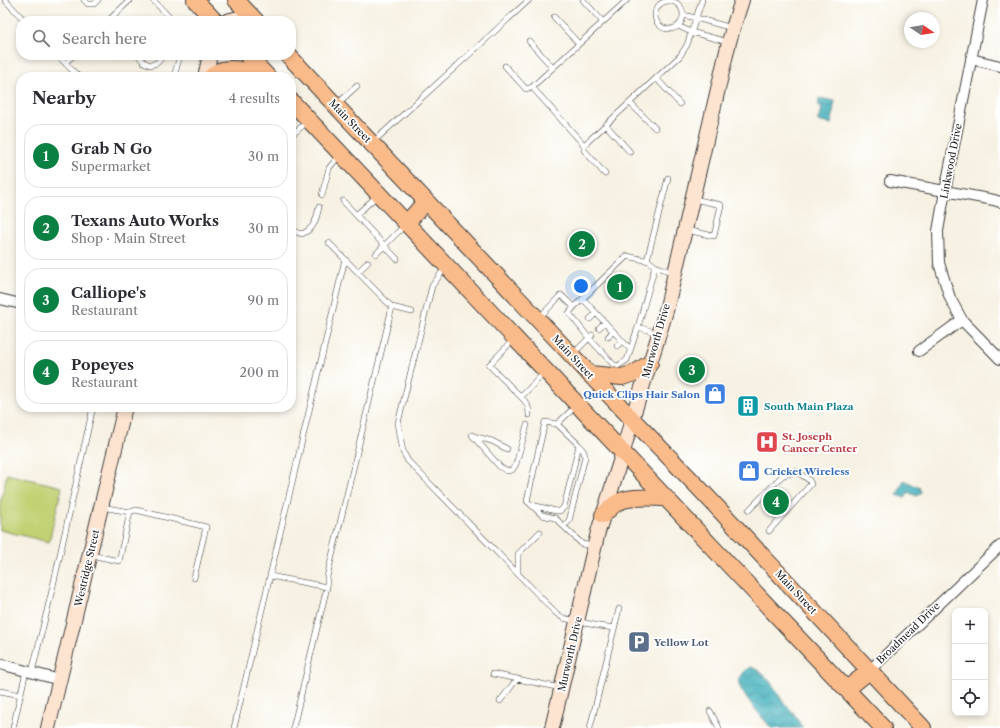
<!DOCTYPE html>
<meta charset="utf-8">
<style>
:root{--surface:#fff;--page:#f2f2f3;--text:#2b2b33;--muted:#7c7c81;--line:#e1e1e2;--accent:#0b8043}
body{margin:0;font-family:"Libre Caslon Text",serif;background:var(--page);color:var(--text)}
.controls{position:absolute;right:12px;bottom:12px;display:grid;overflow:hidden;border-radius:8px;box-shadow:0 2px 6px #0003}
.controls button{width:36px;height:36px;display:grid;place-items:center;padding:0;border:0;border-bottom:1px solid var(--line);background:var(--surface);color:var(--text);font:20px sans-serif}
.compass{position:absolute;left:904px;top:12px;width:36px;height:36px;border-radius:50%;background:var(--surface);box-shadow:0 2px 6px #0003;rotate:102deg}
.you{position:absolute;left:581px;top:286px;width:14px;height:14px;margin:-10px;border:3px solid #fff;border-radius:50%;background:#1a73e8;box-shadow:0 0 0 6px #1a73e833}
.badge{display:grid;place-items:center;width:26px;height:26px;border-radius:50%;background:var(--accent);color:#fff;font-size:13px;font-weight:700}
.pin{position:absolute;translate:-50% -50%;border:2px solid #fff;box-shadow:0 1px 4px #0006}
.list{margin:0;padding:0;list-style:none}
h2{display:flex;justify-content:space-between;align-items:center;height:52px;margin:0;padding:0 16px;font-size:17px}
h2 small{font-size:13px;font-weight:400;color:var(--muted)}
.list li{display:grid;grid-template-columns:26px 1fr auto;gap:12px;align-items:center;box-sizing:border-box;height:64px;margin:0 8px 8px;padding:0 8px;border:1px solid var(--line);border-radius:16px}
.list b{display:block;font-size:15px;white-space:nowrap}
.list p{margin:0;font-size:13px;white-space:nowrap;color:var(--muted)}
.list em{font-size:13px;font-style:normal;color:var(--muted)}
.icon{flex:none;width:22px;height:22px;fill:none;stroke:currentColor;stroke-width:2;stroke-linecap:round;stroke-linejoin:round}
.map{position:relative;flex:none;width:1000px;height:728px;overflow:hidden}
.search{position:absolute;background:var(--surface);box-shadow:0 2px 6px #0003;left:16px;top:16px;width:280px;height:44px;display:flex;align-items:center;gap:10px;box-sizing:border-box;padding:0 14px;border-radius:16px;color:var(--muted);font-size:15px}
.panel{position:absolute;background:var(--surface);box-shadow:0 2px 6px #0003;left:16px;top:72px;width:280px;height:340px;border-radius:16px}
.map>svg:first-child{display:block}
.pitch{fill:#c1d173;stroke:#6e7648}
.water{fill:url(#water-waves);stroke:#2d656a}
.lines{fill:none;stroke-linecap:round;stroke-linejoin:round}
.lane-casing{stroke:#3d3c3a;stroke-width:6}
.street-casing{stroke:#3d3c3a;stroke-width:12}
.secondary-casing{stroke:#3d3c3a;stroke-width:16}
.primary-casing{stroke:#3d3c3a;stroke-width:18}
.lane{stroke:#fff;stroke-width:5}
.street{stroke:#fff;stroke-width:10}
.secondary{stroke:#fde4d1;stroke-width:14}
.primary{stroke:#fabb8b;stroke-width:16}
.labels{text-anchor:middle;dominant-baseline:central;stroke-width:3.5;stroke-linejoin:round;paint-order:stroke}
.street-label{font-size:10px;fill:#1c1c1c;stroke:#fff}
.shop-label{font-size:10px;font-weight:bold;fill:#366cbe;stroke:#fff;text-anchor:end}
.culture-label{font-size:10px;font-weight:bold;fill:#0d838f;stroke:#fff;text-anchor:start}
.health-label{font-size:10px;font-weight:bold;fill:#be3a42;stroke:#fff;text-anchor:start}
.service-label{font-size:10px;font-weight:bold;fill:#4e5e75;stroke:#fff;text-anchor:start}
</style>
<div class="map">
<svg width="1000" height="728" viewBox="0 0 1000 728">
<defs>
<pattern id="water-waves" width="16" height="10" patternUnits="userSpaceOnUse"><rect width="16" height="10" fill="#3eaeb9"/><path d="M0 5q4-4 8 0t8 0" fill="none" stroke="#338d96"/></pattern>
</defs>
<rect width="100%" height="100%" fill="#fff"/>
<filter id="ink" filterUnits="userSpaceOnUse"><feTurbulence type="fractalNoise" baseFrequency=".025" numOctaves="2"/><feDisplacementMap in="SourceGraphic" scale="8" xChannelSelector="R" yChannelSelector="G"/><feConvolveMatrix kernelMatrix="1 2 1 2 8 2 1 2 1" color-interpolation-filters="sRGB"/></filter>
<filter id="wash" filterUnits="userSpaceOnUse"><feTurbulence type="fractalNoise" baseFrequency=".012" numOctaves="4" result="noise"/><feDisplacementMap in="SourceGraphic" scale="16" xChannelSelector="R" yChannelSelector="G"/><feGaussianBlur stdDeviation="0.9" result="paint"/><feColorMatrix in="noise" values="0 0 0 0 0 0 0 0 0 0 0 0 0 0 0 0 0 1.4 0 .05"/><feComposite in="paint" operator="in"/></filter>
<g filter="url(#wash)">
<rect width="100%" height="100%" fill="#f6f1e2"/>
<path class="pitch" d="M7,474L62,487L49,542L0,530V504Z"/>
<path class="water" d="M819,98L835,101L833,111L834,112L831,124L818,121V118H820L822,106H821V107H818Z
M904,480L920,488V490L921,492L920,494L916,496L908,492L905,498L897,495Z
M751,667C769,674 774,688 784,703C787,706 790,709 793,712C796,717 799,723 803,728H771C764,719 740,693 739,684C738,676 744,670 751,667Z"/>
</g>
<g filter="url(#ink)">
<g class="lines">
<g class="lane-casing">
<path id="lane" d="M5,0L25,21
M84,0L88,4H94L98,0
M153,0L173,21
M583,0L603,22
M655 15a14 14 0 1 1 28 0a14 14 0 1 1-28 0Z
M683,15L696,18L732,28
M554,17L579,44
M108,21L130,0
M678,26L691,32L728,42
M529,41L553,68
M57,55L79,77
M138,55L144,62L150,65L157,63L164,55
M65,63L74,55
M505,66L526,89L532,87L627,0
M174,77L180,55
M656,78L680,104
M532,87L584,145L680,56L687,45L702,0
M630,103L655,128
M336,105L357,86
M606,125L630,152
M291,140L292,135L307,122
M372,143L529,0
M584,145V150L605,174
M322,195L329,168L339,156
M343,201L397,259
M356,215L378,195
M291,227L296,232L302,234C315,228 316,220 319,207
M686,230L714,236L721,205L694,199
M329,243L392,307L412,312
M376,254L404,226
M647,260L668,178
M655,266L638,327L658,333
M445,268L432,286L398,423L403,452L408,461L557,614L563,618L599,626L614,628
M358,272L368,262
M583,299L630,349
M574,307L569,313L589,338L592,335
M539,318L561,295L574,307L627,256L649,261L655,266L674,273
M590,319L596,313
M599,328L605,322
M608,337L613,331
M514,339L489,365L521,397L545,372
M617,346L622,341
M574,353L589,338L613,364L618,366L627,360L638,327
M521,397C527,403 529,406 529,415
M557,424L577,405
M472,435L500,467L507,471L512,470L516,464L527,425
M473,436L492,441L507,449
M532,505L556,511H560L564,507L579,445
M102,507L130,512L136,510L206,527L194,578
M749,510L782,476L796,471L809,480L811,484L769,531
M564,526L569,521L585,457L584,452L579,445L557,424L545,422L527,501L542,515L555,518L582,544L593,546
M91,555L119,561L130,512
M518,574V554L540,532
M270,576L327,587
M32,672L53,586L93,407
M493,674L561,688
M0,691L21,695
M500,701L517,679
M710,711L719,728
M13,728L26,671
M234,728L345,259
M293,728L327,587V577L392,307
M590,728L619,609"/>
</g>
<g class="street-casing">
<path id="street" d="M983,0L945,191L938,231L939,263L950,298L962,320L1000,359
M971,59L1000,66
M890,181L994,200L1000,202
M0,299L21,304
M919,351L962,320
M0,664L60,680
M869,671L1000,546"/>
</g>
<g class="secondary-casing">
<path id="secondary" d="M227,21L250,15
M205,77L210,55
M48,728L125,407
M552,728L598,532L623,452L632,419L655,347L666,311L729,42L733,28L742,0"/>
</g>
<g class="primary-casing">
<path id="primary" d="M195,0L215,21
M236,0L256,21
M247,55L268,77
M288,55L632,419L700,489L923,728
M211,77C223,61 252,73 267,77
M291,101L883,728
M406,224L426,201
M589,374L622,377L635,373L650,363
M603,515C607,511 611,507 615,504C627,495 652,498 666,498
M847,689L869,671"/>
</g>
<use href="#lane" class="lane"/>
<use href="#street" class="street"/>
<use href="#secondary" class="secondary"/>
<use href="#primary" class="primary"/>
</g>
</g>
<defs>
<g id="shop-square" transform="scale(1.15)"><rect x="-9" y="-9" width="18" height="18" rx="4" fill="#3f7fe0" stroke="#fff"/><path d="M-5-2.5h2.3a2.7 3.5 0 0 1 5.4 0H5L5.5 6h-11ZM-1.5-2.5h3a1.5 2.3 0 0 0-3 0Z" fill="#fff"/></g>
<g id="building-square" transform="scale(1.15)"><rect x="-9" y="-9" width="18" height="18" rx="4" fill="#0f9aa8" stroke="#fff"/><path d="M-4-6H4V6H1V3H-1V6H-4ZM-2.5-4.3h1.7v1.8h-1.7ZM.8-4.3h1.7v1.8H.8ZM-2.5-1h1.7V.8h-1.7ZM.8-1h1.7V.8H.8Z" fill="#fff"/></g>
<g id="hospital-square" transform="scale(1.15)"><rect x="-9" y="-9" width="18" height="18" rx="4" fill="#e0444e" stroke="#fff"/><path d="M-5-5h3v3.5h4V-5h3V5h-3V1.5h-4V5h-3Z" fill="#fff"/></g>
<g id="parking-square" transform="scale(1.15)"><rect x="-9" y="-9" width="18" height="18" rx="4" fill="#5c6f8a" stroke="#fff"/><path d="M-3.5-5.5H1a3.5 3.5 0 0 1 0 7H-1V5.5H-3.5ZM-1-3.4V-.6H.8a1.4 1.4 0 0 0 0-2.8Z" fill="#fff"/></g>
</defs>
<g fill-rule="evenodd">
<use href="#shop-square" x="715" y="394"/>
<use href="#building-square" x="748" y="406"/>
<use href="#hospital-square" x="767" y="442"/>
<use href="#shop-square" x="749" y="471"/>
<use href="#parking-square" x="639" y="642"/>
</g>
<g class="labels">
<g class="street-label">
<text transform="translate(350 121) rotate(46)">Main Street</text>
<text transform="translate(951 161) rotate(-79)">Linkwood Drive</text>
<text transform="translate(656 341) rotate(-74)">Murworth Drive</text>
<text transform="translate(573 357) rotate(47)">Main Street</text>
<text transform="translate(87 568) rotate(-77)">Westridge Street</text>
<text transform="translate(796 592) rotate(47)">Main Street</text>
<text transform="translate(908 633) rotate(-44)">Broadmead Drive</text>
<text transform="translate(570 654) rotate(-77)">Murworth Drive</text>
</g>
<g class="shop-label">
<text x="700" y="394">Quick Clips Hair Salon</text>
<text x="764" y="471" text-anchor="start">Cricket Wireless</text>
</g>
<g class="culture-label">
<text x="764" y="406">South Main Plaza</text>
</g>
<g class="health-label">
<text x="782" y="436">St. Joseph<tspan x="782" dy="12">Cancer Center</tspan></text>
</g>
<g class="service-label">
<text x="654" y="642">Yellow Lot</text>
</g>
</g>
</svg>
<div class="controls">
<button>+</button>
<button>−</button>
<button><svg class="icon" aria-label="locate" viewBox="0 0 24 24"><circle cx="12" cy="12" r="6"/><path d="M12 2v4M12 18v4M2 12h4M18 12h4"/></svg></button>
</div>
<svg class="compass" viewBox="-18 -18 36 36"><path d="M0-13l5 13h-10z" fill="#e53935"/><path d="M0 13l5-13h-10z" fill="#7c7c81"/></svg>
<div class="you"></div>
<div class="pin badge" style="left:620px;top:287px">1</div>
<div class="pin badge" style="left:582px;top:244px">2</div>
<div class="pin badge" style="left:692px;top:370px">3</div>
<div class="pin badge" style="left:776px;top:502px">4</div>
<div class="search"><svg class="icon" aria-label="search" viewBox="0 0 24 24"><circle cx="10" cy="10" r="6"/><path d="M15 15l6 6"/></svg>Search here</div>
<section class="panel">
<h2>Nearby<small>4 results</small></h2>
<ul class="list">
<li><span class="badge">1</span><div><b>Grab N Go</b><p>Supermarket</p></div><em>30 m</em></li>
<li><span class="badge">2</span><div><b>Texans Auto Works</b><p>Shop · Main Street</p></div><em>30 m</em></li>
<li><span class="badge">3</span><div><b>Calliope's</b><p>Restaurant</p></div><em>90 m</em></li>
<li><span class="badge">4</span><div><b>Popeyes</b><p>Restaurant</p></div><em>200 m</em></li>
</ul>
</section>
</div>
